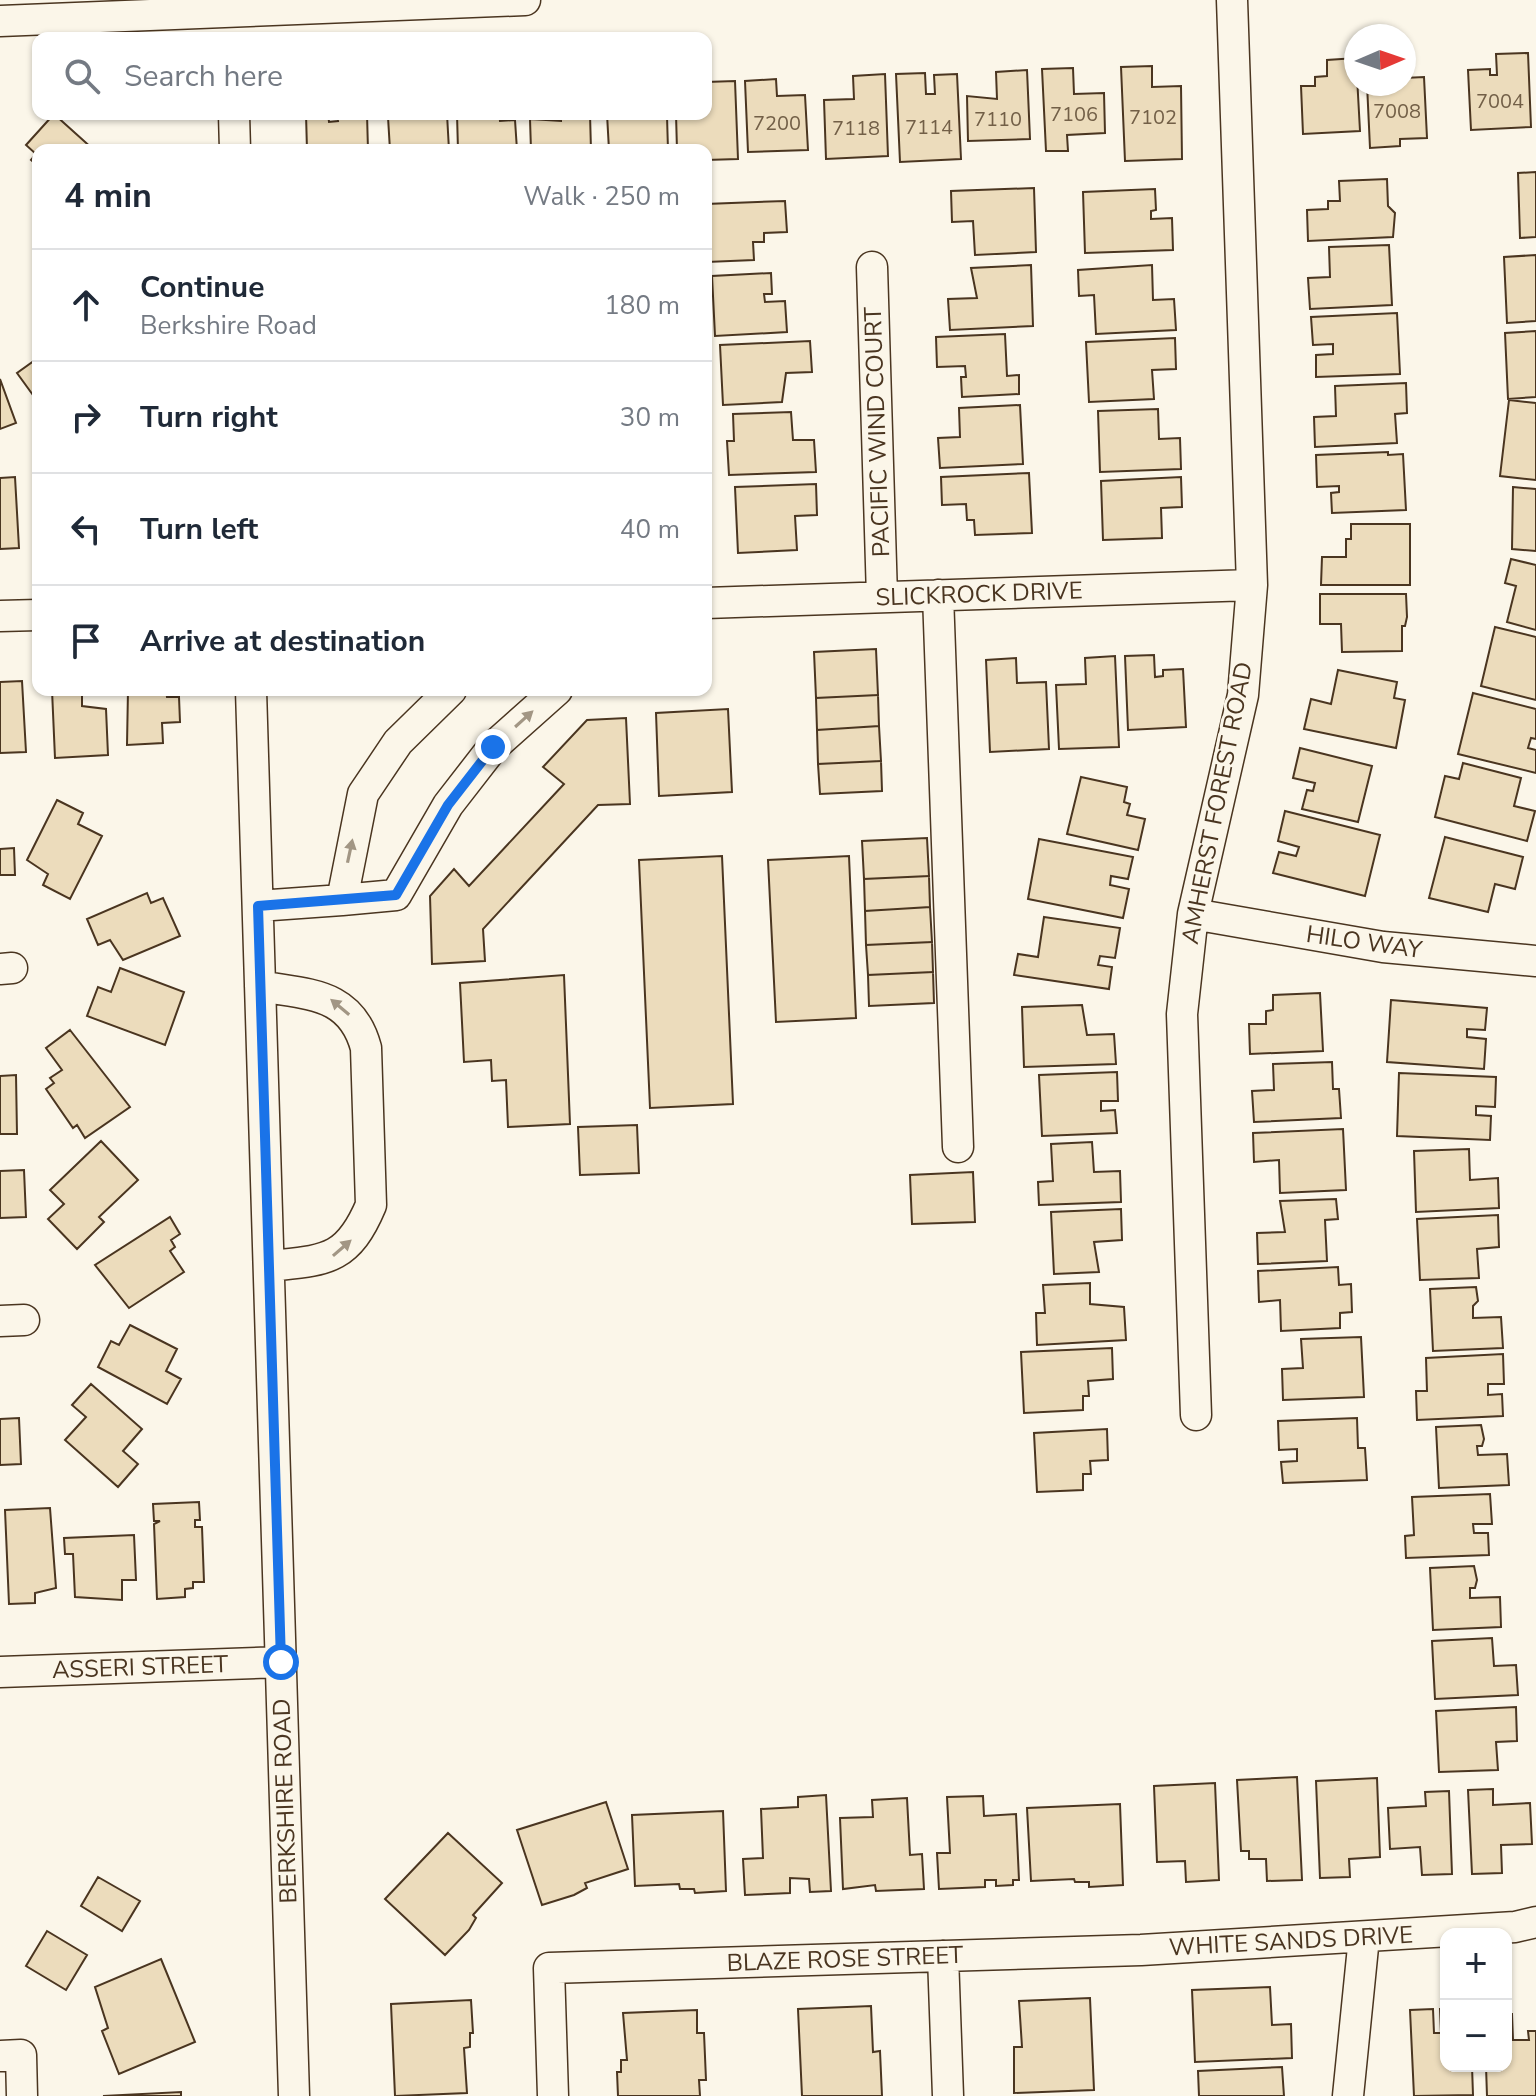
<!DOCTYPE html>
<meta charset="utf-8">
<style>
:root{--surface:#fff;--page:#f6f6f7;--text:#1f2937;--muted:#747a83;--line:#e0e1e3}
body{margin:0;font-family:"Nunito Sans",sans-serif;background:var(--page);color:var(--text)}
.controls{position:absolute;right:24px;bottom:24px;display:grid;overflow:hidden;border-radius:16px;box-shadow:0 2px 6px #0004}
.controls button{width:72px;height:72px;display:grid;place-items:center;padding:0;border:0;border-bottom:2px solid var(--line);background:var(--surface);color:var(--text);font:40px sans-serif}
.compass{position:absolute;left:1344px;top:24px;width:72px;height:72px;border-radius:50%;background:var(--surface);box-shadow:0 2px 6px #0004;rotate:88deg}
.stop{position:absolute;width:24px;height:24px;margin:-18px;border:6px solid #1a73e8;border-radius:50%;background:#fff}
.stop.end{background:#1a73e8;border-color:#fff;box-shadow:0 2px 8px #0008}
.list{margin:0;padding:0;list-style:none}
h2{display:flex;justify-content:space-between;align-items:center;height:104px;margin:0;padding:0 32px;font-size:34px}
h2 small{font-size:26px;font-weight:400;color:var(--muted)}
.list li{display:grid;grid-template-columns:52px 1fr auto;gap:24px;align-items:center;box-sizing:border-box;height:112px;padding:0 32px;border-top:2px solid var(--line)}
.list b{display:block;font-size:30px;white-space:nowrap}
.list p{margin:0;font-size:26px;white-space:nowrap;color:var(--muted)}
.list em{font-size:26px;font-style:normal;color:var(--muted)}
.icon{flex:none;width:44px;height:44px;fill:none;stroke:currentColor;stroke-width:2;stroke-linecap:round;stroke-linejoin:round}
.map{position:relative;flex:none;width:1536px;height:2096px;overflow:hidden}
.search{position:absolute;background:var(--surface);box-shadow:0 2px 6px #0004;left:32px;top:32px;width:680px;height:88px;display:flex;align-items:center;gap:20px;box-sizing:border-box;padding:0 28px;border-radius:16px;color:var(--muted);font-size:30px}
.panel{position:absolute;background:var(--surface);box-shadow:0 2px 6px #0004;left:32px;top:144px;width:680px;height:552px;border-radius:16px}
.map>svg:first-child{display:block}
.building{fill:#ecdcbc;stroke:#4a3520;stroke-width:2}
.lines{fill:none;stroke-linecap:round;stroke-linejoin:round}
.minor-casing{stroke:#4a3520;stroke-width:33}
.minor{stroke:#fbf6e9;stroke-width:30}
.oneway{fill:#a29684}
.route{stroke:#1a73e8;stroke-width:10}
.labels{text-anchor:middle;dominant-baseline:central;stroke-width:6;stroke-linejoin:round;paint-order:stroke}
.number-label{font-size:20px;fill:#725f47}
.street-label{font-size:24px;fill:#4a3520;stroke:#fbf6e9}
</style>
<div class="map">
<svg width="1536" height="2096" viewBox="0 0 1536 2096">
<rect width="100%" height="100%" fill="#fbf6e9"/>
<path class="building" d="M1528,53L1531,127L1471,130L1468,70L1490,69V75H1497L1496,54Z
M1356,58L1360,131L1303,134L1301,86H1315V77L1327,76V60Z
M1152,66V87L1181,86L1182,159L1125,161L1121,67Z
M1073,68L1074,94L1104,93L1105,133L1067,135L1068,151H1046L1042,69Z
M1027,70L1030,139L968,141L967,96L997,99L996,72Z
M925,73L926,94H935L934,75L957,74L961,159L900,162L896,74Z
M885,74L888,156L826,159L824,100L854,99L853,76Z
M1424,77L1427,138L1400,139V146L1370,148L1367,84H1404V78Z
M776,79L777,96L805,95L808,150L748,152L745,81Z
M735,81L738,159L706,160V150H677L676,114H706V82Z
M54,114L94,150H38V166L31,160L36,154L26,145Z
M306,114H328L329,122L338,121L337,114H367L368,150H307Z
M447,114L449,150H390L388,117Z
M457,114H499L500,121L515,120L517,150H458Z
M561,114H590L591,150H531L530,119L561,121Z
M607,114L667,116L668,150H609Z
M1536,172V237L1520,238L1518,173Z
M1387,179L1388,206L1395,213L1393,237L1308,241L1307,210L1328,209V201H1340L1339,181Z
M1034,188L1036,252L975,255L973,221L952,222L951,191Z
M1155,189L1156,210L1151,211V219L1172,218L1173,250L1085,253L1083,192Z
M785,201L787,232L764,233V242H753L754,260L707,262L706,204Z
M1389,245L1392,305L1310,309L1308,278L1330,277L1329,247Z
M1536,255V321L1507,323L1504,257Z
M1031,265L1033,326L950,330L948,299L977,298L971,268Z
M1152,265L1153,300L1174,299L1176,330L1096,334L1094,295L1079,296L1078,270Z
M771,273L772,294H764L765,302L785,301L787,332L715,336L712,276Z
M1397,313L1400,374L1316,377V355L1333,354V344L1313,345L1311,317Z
M1536,331V397L1508,399L1505,333Z
M1005,334L1007,376L1019,375V394L962,397L961,377H966L965,366L937,367L936,337Z
M1175,338L1176,369L1152,370L1154,399L1089,402L1086,342Z
M810,341L812,372L786,373L782,402L723,405L720,345Z
M38,358V402L17,373Z
M0,379L16,423L0,429Z
M1406,383L1407,413L1395,414L1397,443L1315,447L1314,417L1336,416L1335,386Z
M1509,400L1536,403V480L1500,476Z
M1020,405L1023,464L940,468L938,438L960,437L959,408Z
M1158,409L1159,439L1180,438L1181,469L1100,472L1098,411Z
M791,412L793,440H814L816,472L729,475L727,441H734L733,414Z
M1388,452V455L1403,454L1406,510L1332,513L1331,493L1339,492V486L1317,487L1316,455Z
M1029,473L1032,533L975,535L974,520H967L966,504L942,505L941,477Z
M15,477L19,548L0,549V478Z
M1181,477L1182,507L1161,508L1162,538L1103,540L1101,481Z
M816,484L817,515L795,516L797,550L738,553L735,487Z
M1513,487L1536,489V551L1512,549Z
M1351,524H1410V585H1321L1322,557H1346V539H1351Z
M1511,559L1536,565V630L1507,622L1516,586L1505,583Z
M1320,594H1406L1407,617L1405,626H1402V651L1342,652L1341,624H1320Z
M1495,627L1536,637V700L1481,686Z
M876,649L878,695L816,698L814,652Z
M1154,655L1155,677L1163,676V670L1183,669L1186,727L1128,730L1125,656Z
M1115,656L1119,747L1059,749L1056,685L1086,684L1085,658Z
M1016,658L1017,683L1046,682L1049,749L990,752L986,660Z
M1338,670L1397,682L1394,698L1405,700L1396,748L1304,729L1311,699L1331,704Z
M22,681L26,752L0,753V682Z
M52,690H82V706L106,709L108,755L55,758Z
M128,690L166,691L167,697H179L180,722L162,723L163,743L127,745Z
M1473,693L1536,709V739L1531,738L1528,748L1536,750V773L1458,754Z
M878,695L879,726L817,730L816,698Z
M728,709L732,792L659,796L656,713Z
M626,718L630,804L598,805L483,929L485,961L432,964L430,896L454,869L469,886L564,784L543,767L587,720Z
M879,726L881,761L818,764L817,730Z
M1300,748L1372,766L1358,822L1302,809L1307,790L1313,791L1315,783L1293,778Z
M881,761L882,791L820,794L818,764Z
M1463,763L1521,778L1514,806L1535,811L1527,841L1435,817L1445,776L1459,779Z
M1081,777L1127,787L1124,802L1130,804L1127,815L1145,819L1138,850L1067,834Z
M57,800L83,813L78,824L102,836L70,899L43,885L48,874L27,860Z
M1285,811L1380,835L1365,896L1273,873L1279,852L1296,856L1299,847L1278,841Z
M1445,837L1523,857L1515,889L1495,884L1488,912L1429,898Z
M927,838L929,876L864,879L862,841Z
M1039,839L1133,857L1128,879L1111,876L1110,885L1129,889L1123,918L1028,899Z
M14,848L15,875H0V849Z
M722,856L733,1104L650,1108L639,860Z
M849,856L856,1018L776,1022L768,860Z
M929,876L930,907L865,911L864,879Z
M147,893L151,903L163,898L180,936L123,960L110,940L98,945L87,919Z
M930,907L932,942L866,945L865,911Z
M1044,917L1120,928L1115,958L1100,956L1098,965L1112,967L1109,989L1014,975L1018,954L1038,957Z
M932,942L933,972L868,975L866,945Z
M120,968L184,992L165,1045L87,1016L98,987L111,992Z
M933,972L934,1003L869,1006L868,975Z
M564,975L570,1124L508,1127L506,1080L492,1081L491,1060L464,1062L460,983Z
M1320,993L1323,1051L1250,1054L1249,1024H1266V1011L1273,1010V995Z
M1391,1000L1487,1008L1485,1030L1467,1029V1037L1486,1039L1484,1069L1387,1062Z
M1082,1005L1087,1035L1114,1034L1116,1064L1024,1067L1022,1007Z
M70,1030L130,1107L85,1138L77,1125L73,1128L46,1089L54,1083L50,1078L62,1070L46,1048Z
M1332,1062L1333,1089H1339L1341,1118L1254,1122L1252,1091L1274,1090L1273,1064Z
M1117,1072L1118,1101H1101V1111L1115,1110L1117,1133L1042,1136L1039,1075Z
M1399,1073L1496,1077L1495,1107L1476,1106V1115L1491,1116L1490,1140L1397,1136Z
M16,1075L17,1134H0V1076Z
M637,1125L639,1173L580,1175L578,1127Z
M1343,1129L1346,1190L1280,1193L1279,1160L1254,1162L1253,1133Z
M101,1141L138,1180L99,1217L104,1222L77,1249L48,1219L64,1204L50,1190Z
M1092,1142L1094,1172L1120,1171L1121,1202L1039,1205L1038,1182L1053,1181L1051,1144Z
M1469,1149L1470,1180L1498,1178L1499,1208L1416,1212L1414,1151Z
M24,1170L26,1217L0,1218V1171Z
M973,1172L975,1222L912,1224L910,1175Z
M1336,1199L1338,1219L1325,1220L1327,1261L1258,1264L1257,1233L1285,1232L1280,1201Z
M1121,1209L1122,1240L1094,1242L1099,1272L1054,1274L1051,1212Z
M1498,1215L1499,1247L1477,1249L1479,1278L1420,1280L1417,1219Z
M170,1217L180,1234L171,1240L175,1247L170,1251L184,1272L129,1308L95,1265Z
M1338,1267L1339,1285L1351,1284L1352,1312L1340,1313V1328L1281,1331L1280,1300L1259,1302L1258,1271Z
M1090,1283V1304L1124,1307L1126,1340L1037,1345L1036,1313H1045L1043,1285Z
M1476,1287L1478,1301L1473,1306V1318L1501,1317L1503,1348L1433,1351L1430,1289Z
M130,1325L177,1349L166,1371L181,1379L167,1404L98,1367L111,1341L119,1345Z
M1361,1337L1364,1397L1283,1400L1282,1369L1303,1368L1301,1339Z
M1112,1348L1113,1379L1088,1381L1089,1396H1083V1410L1024,1413L1021,1352Z
M1503,1354L1504,1384H1488V1395L1502,1394L1503,1416L1417,1420L1416,1391H1427L1426,1358Z
M91,1384L142,1429L123,1451L138,1464L118,1487L65,1440L86,1417L72,1405Z
M19,1418L21,1464L0,1465V1419Z
M1357,1418L1358,1448H1365L1367,1480L1283,1483L1281,1462L1297,1461V1449L1279,1450L1278,1421Z
M1481,1425L1484,1439L1482,1446H1477L1478,1455L1507,1454L1509,1485L1439,1488L1436,1427Z
M1107,1429L1108,1460L1090,1461L1091,1474H1083V1490L1037,1492L1034,1433Z
M1490,1494L1492,1524H1473L1474,1533H1488L1489,1555L1406,1558L1405,1536L1414,1535L1412,1497Z
M199,1502L200,1520H195V1527H202L204,1582H193V1588L185,1589V1597L157,1599L154,1524L160,1521H154L153,1504Z
M50,1508L56,1588L35,1593V1603L9,1604L5,1510Z
M134,1535L136,1580H122V1600L75,1597L73,1554H65L64,1538Z
M1474,1566L1477,1580L1475,1588H1470V1598L1500,1597L1501,1627L1433,1630L1430,1568Z
M1492,1638L1494,1666L1516,1665L1518,1695L1435,1699L1432,1641Z
M1516,1707L1517,1741L1496,1742L1498,1770L1439,1772L1436,1711Z
M1297,1777L1302,1880L1267,1881L1266,1859H1249V1851H1241L1237,1780Z
M1377,1778L1380,1857L1349,1859L1350,1877L1320,1878L1316,1781Z
M1215,1783L1219,1880L1186,1882L1185,1861L1157,1862L1154,1786Z
M1493,1789V1805L1530,1803L1532,1844L1501,1845L1502,1873L1472,1874L1468,1790Z
M1449,1791L1452,1874L1422,1875L1420,1847L1390,1849L1388,1808L1426,1806L1425,1792Z
M826,1795L831,1891L810,1892L809,1879L790,1878V1893L745,1895L743,1859L763,1858L761,1809L798,1807V1797Z
M983,1796L984,1816L1016,1814L1019,1880H1013V1885L996,1886V1880H985V1887L939,1889L937,1853H950L947,1797Z
M907,1798L910,1855L922,1854L924,1889L876,1891L875,1885L843,1889L840,1818L873,1817L872,1800Z
M606,1802L628,1869L585,1883L587,1888L574,1895L542,1905L517,1830Z
M1120,1804L1123,1885L1089,1887V1882H1075L1074,1879L1031,1881L1027,1808Z
M723,1811L726,1891L695,1893L694,1889H680L679,1884L635,1886L632,1815Z
M448,1833L502,1883L473,1915L476,1918L469,1930L445,1955L385,1899Z
M98,1877L140,1901L122,1931L81,1906Z
M47,1931L87,1955L66,1990L26,1966Z
M161,1959L195,2042L119,2074L102,2031L108,2028L95,1987Z
M1270,1987L1272,2025L1291,2024L1292,2058L1195,2062L1192,1990Z
M1090,1998L1094,2090L1014,2093V2047H1022L1019,2001Z
M471,2000L473,2033H470V2047L464,2048L467,2093L395,2096L391,2004Z
M871,2006L873,2052L880,2051L882,2096H802L798,2009Z
M1433,2009L1434,2033H1441L1440,2009H1446V2066H1472L1473,2095L1414,2096L1410,2010Z
M697,2010V2033H704L706,2080H699L700,2096H618L617,2072H621V2060H627L623,2013Z
M1506,2014H1512L1513,2040H1529L1528,2031H1536V2096H1487L1486,2066H1506Z
M1282,2067L1284,2096H1199L1198,2071Z
M181,2092V2096H103Z"/>
<g class="lines">
<g class="minor-casing">
<path id="minor" d="M0,21L525,0
M234,114L235,150
M872,267L882,597
M938,595L958,1147
M706,603L1252,585
M0,616L38,615
M251,690L294,2096
M342,900L396,895L448,805L493,747L557,690
M258,906L342,900L363,794L398,742L451,690
M1193,914L1383,947L1536,961
M0,969L12,968
M260,986C308,995 351,992 366,1048L371,1205C347,1262 325,1260 269,1266
M0,1321L24,1320
M1196,1415L1182,1014L1193,914L1243,695L1252,585L1232,0
M0,1672L281,1662
M943,1956L948,2096
M0,2056L21,2055L22,2096
M553,2096L549,1968L1141,1950L1515,1927L1536,1922
M1348,2096L1364,1937"/>
</g>
<use href="#minor" class="minor"/>
</g>
<defs><path id="oneway-solid" d="M-6-.8H1V-3.2L6.5 0L1 3.2V.8H-6Z" transform="scale(2)"/></defs>
<g class="oneway">
<use href="#oneway-solid" transform="translate(524 719) rotate(-42)"/>
<use href="#oneway-solid" transform="translate(350 851) rotate(-78)"/>
<use href="#oneway-solid" transform="translate(340 1007) rotate(-140)"/>
<use href="#oneway-solid" transform="translate(342 1248) rotate(-41)"/>
</g>
<g class="lines">
<path class="route" d="M281,1662L258,906L396,895L448,805L493,747"/>
</g>
<g class="labels">
<g class="number-label">
<text x="1500" y="101">7004</text>
<text x="1397" y="111">7008</text>
<text x="1074" y="114">7106</text>
<text x="1153" y="117">7102</text>
<text x="998" y="119">7110</text>
<text x="777" y="123">7200</text>
<text x="929" y="127">7114</text>
<text x="856" y="128">7118</text>
</g>
<g class="street-label">
<text transform="translate(877 432) rotate(-92)">PACIFIC WIND COURT</text>
<text transform="translate(979 594) rotate(-2)">SLICKROCK DRIVE</text>
<text transform="translate(1217 803) rotate(-79)">AMHERST FOREST ROAD</text>
<text transform="translate(1364 942) rotate(8)">HILO WAY</text>
<text transform="translate(140 1667) rotate(-2)">ASSERI STREET</text>
<text transform="translate(285 1801) rotate(-92)">BERKSHIRE ROAD</text>
<text transform="translate(1291 1941) rotate(-3)">WHITE SANDS DRIVE</text>
<text transform="translate(845 1959) rotate(-2)">BLAZE ROSE STREET</text>
</g>
</g>
</svg>
<div class="controls">
<button>+</button>
<button>−</button>
</div>
<svg class="compass" viewBox="-18 -18 36 36"><path d="M0-13l5 13h-10z" fill="#e53935"/><path d="M0 13l5-13h-10z" fill="#747a83"/></svg>
<div class="stop" style="left:281px;top:1662px"></div>
<div class="stop end" style="left:493px;top:747px"></div>
<div class="search"><svg class="icon" aria-label="search" viewBox="0 0 24 24"><circle cx="10" cy="10" r="6"/><path d="M15 15l6 6"/></svg>Search here</div>
<section class="panel">
<h2>4 min<small>Walk · 250 m</small></h2>
<ul class="list">
<li><svg class="icon" aria-label="ahead" viewBox="0 0 24 24"><path d="M12 20V5M6 11l6-6 6 6"/></svg><div><b>Continue</b><p>Berkshire Road</p></div><em>180 m</em></li>
<li><svg class="icon" aria-label="right" viewBox="0 0 24 24"><path d="M7 20v-9h11M14 6l5 5-5 5"/></svg><div><b>Turn right</b></div><em>30 m</em></li>
<li><svg class="icon" aria-label="left" viewBox="0 0 24 24"><path d="M17 20v-9H6M10 6l-5 5 5 5"/></svg><div><b>Turn left</b></div><em>40 m</em></li>
<li><svg class="icon" aria-label="arrive" viewBox="0 0 24 24"><path d="M6 21V4h12l-3 4 3 4H6"/></svg><div><b>Arrive at destination</b></div></li>
</ul>
</section>
</div>
